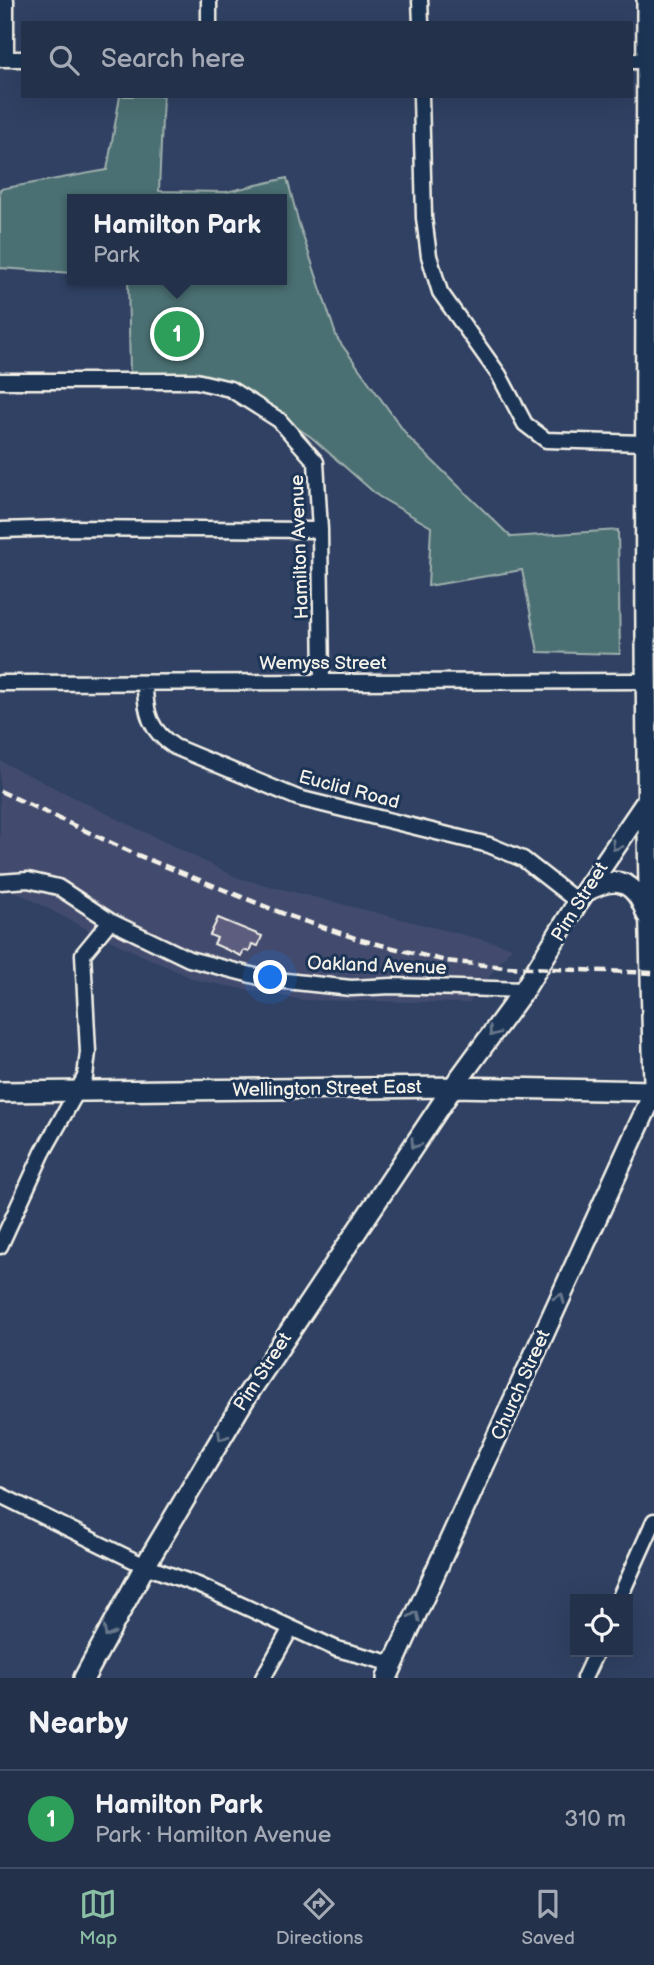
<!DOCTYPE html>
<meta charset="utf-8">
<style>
:root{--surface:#24314a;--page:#303d54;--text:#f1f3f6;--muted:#a3a9b5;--line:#414c62;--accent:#8abfa5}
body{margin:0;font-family:"Balsamiq Sans",sans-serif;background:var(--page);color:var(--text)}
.controls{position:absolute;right:21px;bottom:21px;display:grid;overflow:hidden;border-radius:0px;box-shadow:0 7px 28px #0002}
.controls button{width:63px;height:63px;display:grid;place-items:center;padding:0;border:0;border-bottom:2px solid var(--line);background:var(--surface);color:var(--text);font:35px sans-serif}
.you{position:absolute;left:271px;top:978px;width:24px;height:24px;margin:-18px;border:5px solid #fff;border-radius:50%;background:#1a73e8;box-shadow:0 0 0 10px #1a73e833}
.badge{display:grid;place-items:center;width:46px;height:46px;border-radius:50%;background:var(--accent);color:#fff;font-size:23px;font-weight:700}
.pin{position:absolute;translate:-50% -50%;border:4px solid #fff;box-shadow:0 2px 7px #0006}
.popup{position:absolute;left:67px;top:194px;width:220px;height:91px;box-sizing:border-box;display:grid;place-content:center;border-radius:0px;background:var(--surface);filter:drop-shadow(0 2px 5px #0005);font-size:23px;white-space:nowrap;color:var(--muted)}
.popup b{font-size:26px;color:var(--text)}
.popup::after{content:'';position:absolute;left:50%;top:100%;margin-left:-14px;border:14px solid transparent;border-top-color:var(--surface)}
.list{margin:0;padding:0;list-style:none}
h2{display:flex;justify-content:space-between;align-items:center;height:91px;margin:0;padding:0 28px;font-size:30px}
h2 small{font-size:23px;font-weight:400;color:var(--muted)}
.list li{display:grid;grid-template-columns:46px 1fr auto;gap:21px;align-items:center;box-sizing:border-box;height:98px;padding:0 28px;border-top:2px solid var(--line)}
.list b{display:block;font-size:26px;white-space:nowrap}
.list p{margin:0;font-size:23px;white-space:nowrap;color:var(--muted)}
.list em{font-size:23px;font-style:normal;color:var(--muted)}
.icon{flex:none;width:38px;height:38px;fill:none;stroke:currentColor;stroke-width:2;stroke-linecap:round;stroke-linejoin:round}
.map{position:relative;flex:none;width:654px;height:1678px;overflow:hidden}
.search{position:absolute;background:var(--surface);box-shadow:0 7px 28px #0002;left:21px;right:21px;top:21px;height:77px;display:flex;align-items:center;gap:18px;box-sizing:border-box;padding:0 24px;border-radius:0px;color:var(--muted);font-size:26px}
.sheet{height:189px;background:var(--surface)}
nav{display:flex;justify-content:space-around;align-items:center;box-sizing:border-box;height:98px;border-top:2px solid var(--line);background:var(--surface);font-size:19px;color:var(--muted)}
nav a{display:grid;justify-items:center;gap:4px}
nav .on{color:var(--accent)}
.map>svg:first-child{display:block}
.built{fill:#424c6e}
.green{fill:#4c7073;stroke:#a0b0ae;stroke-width:2}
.building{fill:#5d5d7f;stroke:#f4f1e8;stroke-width:2}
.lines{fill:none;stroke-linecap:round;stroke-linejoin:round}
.street-casing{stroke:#f4f1e8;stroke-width:19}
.secondary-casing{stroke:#f4f1e8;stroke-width:24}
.street{stroke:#1d3557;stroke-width:14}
.secondary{stroke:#1d3557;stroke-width:19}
.rail{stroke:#f4f1e8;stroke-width:4.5;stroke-dasharray:10 5;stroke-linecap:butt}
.oneway{stroke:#68778a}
.labels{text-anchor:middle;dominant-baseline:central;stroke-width:6;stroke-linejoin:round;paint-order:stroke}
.street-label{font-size:19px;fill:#f4f1e8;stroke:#1d3557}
</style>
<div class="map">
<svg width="654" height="1678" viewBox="0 0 654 1678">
<rect width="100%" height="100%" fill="#304163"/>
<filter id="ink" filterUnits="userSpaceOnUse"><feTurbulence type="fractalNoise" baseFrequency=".0143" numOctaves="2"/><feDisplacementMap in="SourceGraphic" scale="14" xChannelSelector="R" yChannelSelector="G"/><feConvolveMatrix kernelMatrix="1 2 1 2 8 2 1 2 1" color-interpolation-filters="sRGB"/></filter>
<g filter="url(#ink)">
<path class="built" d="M0,761L238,878L512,947L469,1003L303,1000L196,980L94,933L0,883Z"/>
<path class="green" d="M120,96H163L159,191L226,192L287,178L299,224L337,338L409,438L511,537L618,530L620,654L538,652L522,570L428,586L431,527L378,496L311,437L223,379L130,373L128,280H282V199H72V273L0,268V189L107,170Z"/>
<path class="building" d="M218,918L262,936L258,946L252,944L249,952L244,950L241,956L214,944L217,938L210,935Z"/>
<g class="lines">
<g class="street-casing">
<path id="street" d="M209,0V23
M420,0L421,23
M0,59H23
M6,59V0
M631,61H654
M421,96L424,218L429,256L440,292L499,375L525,424L546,440L644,443L651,437
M0,381H196L230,389L279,420L316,462L320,530L322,682
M0,530L68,528L320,530
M0,683L646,681
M145,684C145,713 150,731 175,747L298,798L489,845L523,859L578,902
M0,882L28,880L58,887L110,921L189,959L267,979L351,988L392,986L524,990
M0,1246L43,1152L85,1077L88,1052L83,954L110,921
M0,1495L145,1566L198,1585L337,1649L394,1664
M619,1599L654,1521
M263,1678L291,1628
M584,1678L596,1652"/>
</g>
<g class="secondary-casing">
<path id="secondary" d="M647,0C646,361 642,721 654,1081
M585,892C616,874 635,880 647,915
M0,1092L453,1087L654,1091
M84,1678L145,1566L244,1400L453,1087L524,990L578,902L648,799
M387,1678L654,1092"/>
</g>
<use href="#street" class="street"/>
<use href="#secondary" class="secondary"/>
<path class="rail" d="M0,791L135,854L289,916L361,940L446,961L505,967L654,973"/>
</g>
<defs><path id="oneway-chevron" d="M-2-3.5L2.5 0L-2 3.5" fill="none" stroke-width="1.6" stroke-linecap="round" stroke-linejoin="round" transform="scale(1.75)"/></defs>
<g class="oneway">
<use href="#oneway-chevron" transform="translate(616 846) rotate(124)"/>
<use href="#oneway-chevron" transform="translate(493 1032) rotate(126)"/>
<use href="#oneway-chevron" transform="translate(415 1144) rotate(124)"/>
<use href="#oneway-chevron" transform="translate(560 1298) rotate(-66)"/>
<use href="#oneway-chevron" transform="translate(222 1436) rotate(121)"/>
<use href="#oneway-chevron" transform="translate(415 1616) rotate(-66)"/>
<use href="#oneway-chevron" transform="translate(108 1633) rotate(119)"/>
</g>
</g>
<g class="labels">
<g class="street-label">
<text transform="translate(300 547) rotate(-92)">Hamilton Avenue</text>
<text x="323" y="663">Wemyss Street</text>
<text transform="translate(349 790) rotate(15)">Euclid Road</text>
<text transform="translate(580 902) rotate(-58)">Pim Street</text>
<text transform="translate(377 966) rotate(2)">Oakland Avenue</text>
<text transform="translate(327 1089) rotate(-1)">Wellington Street East</text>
<text transform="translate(263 1372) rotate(-57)">Pim Street</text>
<text transform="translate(521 1385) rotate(-66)">Church Street</text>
</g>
</g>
</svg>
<div class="controls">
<button><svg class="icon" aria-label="locate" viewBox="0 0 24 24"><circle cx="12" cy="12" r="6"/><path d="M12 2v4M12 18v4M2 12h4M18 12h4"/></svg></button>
</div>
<div class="you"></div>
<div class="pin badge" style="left:177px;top:334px;background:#2e9e5b">1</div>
<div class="popup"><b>Hamilton Park</b>Park</div>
<div class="search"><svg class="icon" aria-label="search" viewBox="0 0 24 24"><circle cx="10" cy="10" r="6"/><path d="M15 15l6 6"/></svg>Search here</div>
</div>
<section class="sheet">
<h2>Nearby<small></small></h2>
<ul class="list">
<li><span class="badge" style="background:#2e9e5b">1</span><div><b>Hamilton Park</b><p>Park · Hamilton Avenue</p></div><em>310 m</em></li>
</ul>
</section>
<nav>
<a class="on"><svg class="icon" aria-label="map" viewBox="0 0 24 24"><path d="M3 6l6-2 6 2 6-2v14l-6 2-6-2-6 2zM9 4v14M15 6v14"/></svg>Map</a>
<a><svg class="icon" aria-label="directions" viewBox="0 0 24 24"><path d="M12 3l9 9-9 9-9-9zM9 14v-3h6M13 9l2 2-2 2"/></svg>Directions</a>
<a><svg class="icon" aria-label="saved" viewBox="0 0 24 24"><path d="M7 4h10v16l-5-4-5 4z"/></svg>Saved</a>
</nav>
